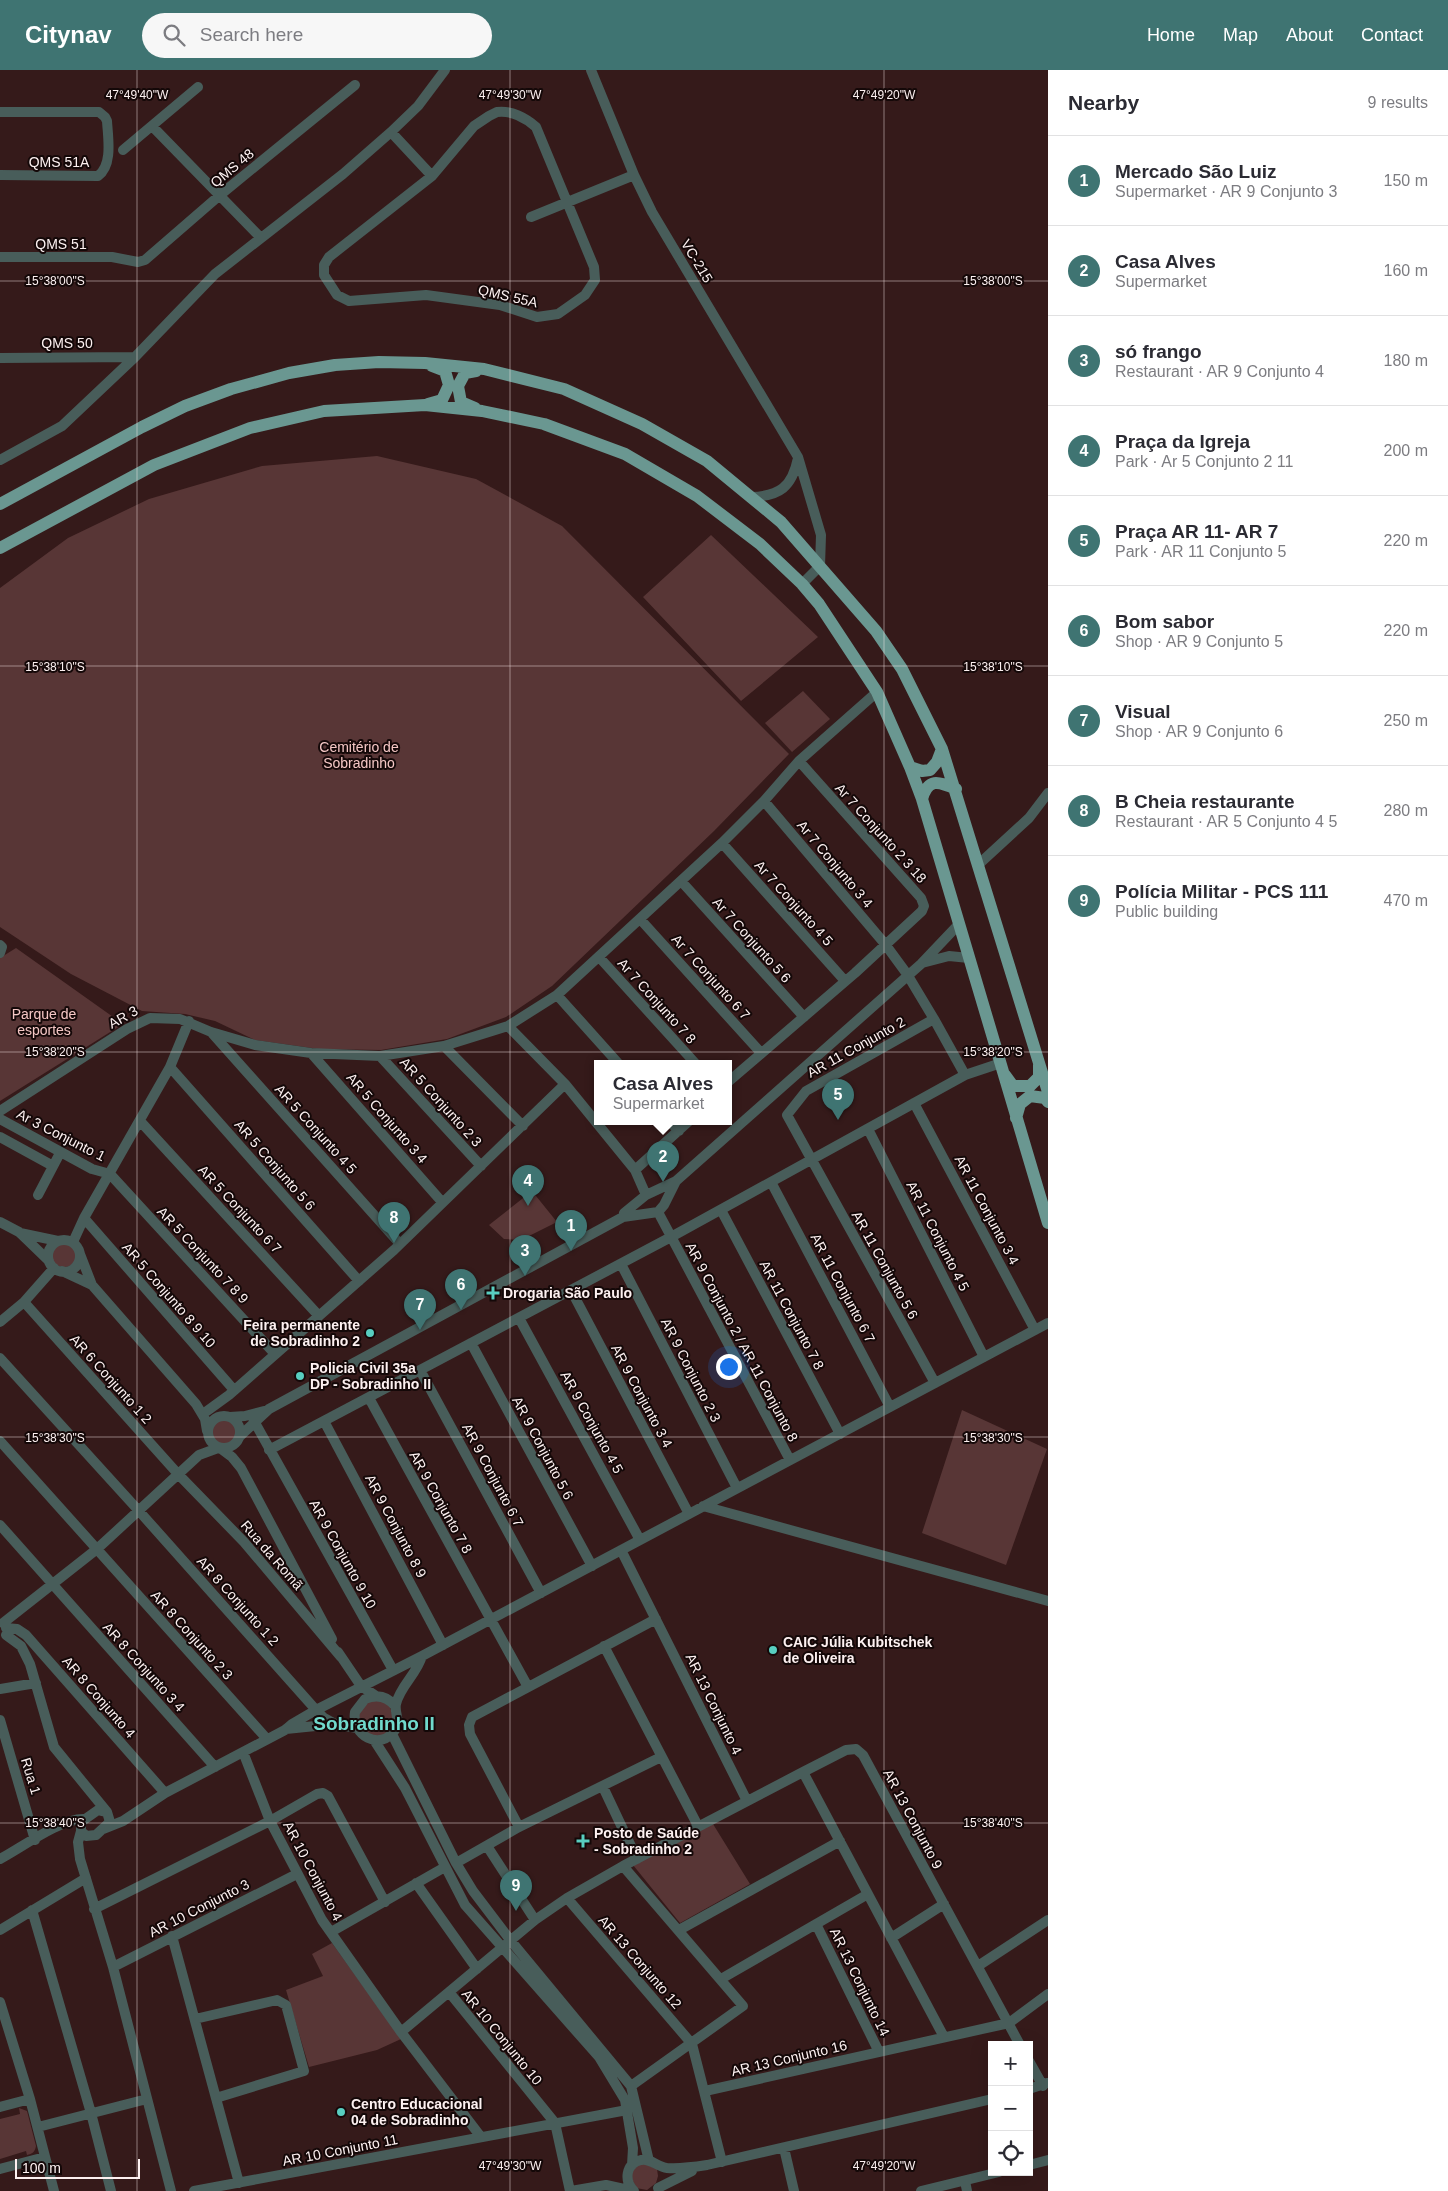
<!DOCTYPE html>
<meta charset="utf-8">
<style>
:root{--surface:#fff;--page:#f7f7f7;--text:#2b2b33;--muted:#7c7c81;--line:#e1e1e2;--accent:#3f7472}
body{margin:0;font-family:Helvetica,sans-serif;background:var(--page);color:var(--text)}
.controls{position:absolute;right:15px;bottom:15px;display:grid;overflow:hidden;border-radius:0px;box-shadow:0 5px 20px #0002}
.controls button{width:45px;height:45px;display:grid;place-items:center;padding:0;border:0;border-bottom:1px solid var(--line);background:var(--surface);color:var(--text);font:25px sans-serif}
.scale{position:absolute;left:15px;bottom:12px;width:125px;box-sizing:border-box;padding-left:5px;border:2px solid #fdf1f1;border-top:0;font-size:14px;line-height:18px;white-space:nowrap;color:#fdf1f1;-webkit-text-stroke:4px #140808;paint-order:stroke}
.you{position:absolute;left:728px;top:1296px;width:18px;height:18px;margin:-12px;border:4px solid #fff;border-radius:50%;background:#1a73e8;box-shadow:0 0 0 8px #1a73e833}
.badge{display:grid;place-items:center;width:32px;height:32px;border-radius:50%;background:var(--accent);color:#fff;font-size:16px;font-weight:700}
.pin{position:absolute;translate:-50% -41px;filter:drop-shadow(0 1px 2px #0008)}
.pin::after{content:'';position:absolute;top:26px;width:18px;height:15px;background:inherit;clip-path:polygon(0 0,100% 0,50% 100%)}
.popup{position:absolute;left:594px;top:990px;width:138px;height:65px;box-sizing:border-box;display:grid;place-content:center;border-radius:0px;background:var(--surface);filter:drop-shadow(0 1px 4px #0005);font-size:16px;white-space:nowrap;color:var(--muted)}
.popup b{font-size:19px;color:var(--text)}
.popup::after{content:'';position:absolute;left:50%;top:100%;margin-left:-10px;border:10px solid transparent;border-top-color:var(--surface)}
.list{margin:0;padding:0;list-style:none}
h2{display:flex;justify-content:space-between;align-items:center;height:65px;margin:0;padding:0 20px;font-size:21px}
h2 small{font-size:16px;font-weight:400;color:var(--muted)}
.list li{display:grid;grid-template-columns:32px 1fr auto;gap:15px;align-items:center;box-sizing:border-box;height:90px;padding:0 20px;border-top:1px solid var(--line)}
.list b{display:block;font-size:19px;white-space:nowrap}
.list p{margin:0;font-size:16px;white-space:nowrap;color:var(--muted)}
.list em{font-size:16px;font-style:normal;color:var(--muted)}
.icon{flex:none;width:28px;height:28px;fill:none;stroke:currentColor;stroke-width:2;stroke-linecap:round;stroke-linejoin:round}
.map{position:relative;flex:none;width:1048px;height:2121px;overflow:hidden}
header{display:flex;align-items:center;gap:30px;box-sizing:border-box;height:70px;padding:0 25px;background:var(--accent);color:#fff}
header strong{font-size:24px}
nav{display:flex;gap:28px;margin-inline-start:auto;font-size:18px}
.search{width:350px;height:45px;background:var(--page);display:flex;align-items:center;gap:12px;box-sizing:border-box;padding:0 18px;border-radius:28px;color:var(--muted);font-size:19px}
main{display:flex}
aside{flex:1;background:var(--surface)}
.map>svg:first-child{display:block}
.green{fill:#583636}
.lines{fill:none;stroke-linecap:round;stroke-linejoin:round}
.minor{stroke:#485d5a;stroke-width:10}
.major{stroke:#6a9791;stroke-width:12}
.ticks{fill:none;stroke:#fdf1f1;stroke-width:1;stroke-opacity:0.45}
.poi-dot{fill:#58cec0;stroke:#140808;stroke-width:2}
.labels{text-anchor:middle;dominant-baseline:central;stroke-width:4;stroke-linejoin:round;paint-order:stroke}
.street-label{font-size:14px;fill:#fdf1f1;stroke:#140808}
.park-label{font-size:14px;fill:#f5c7c5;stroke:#140808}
.poi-label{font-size:14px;font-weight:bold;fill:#fdf1f1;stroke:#140808;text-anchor:start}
.district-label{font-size:19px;font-weight:bold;fill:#71dacd;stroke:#140808}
.ticks-label{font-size:12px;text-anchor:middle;fill:#fdf1f1;stroke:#140808;stroke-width:4;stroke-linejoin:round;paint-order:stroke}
</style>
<header>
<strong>Citynav</strong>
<div class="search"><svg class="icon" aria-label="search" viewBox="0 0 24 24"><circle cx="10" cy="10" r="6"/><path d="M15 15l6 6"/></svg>Search here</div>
<nav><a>Home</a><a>Map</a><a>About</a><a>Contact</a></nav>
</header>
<main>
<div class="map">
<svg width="1048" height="2121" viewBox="0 0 1048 2121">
<rect width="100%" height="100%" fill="#351a1a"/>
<path class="green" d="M377,386L476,409L562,456L789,684L714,761L552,916L506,947L447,969L381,980L319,979L255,970L215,951L185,944L142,941L71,904L0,857V518L68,468L149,429L262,396Z
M711,465L818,567L741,631L643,527Z
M803,621L830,649L792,682L765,653Z
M16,878L123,954L0,1031V888Z
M532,1121L557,1152L521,1170L504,1169L489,1155Z
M51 1184a13 13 0 1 1 26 0a13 13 0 1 1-26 0Z
M962,1340L1047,1379L1006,1495L922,1463Z
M211 1362a13 13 0 1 1 26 0a13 13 0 1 1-26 0Z
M374,1629L389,1633L395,1654L385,1666H368L357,1648L360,1637Z
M713,1754L750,1814L680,1853L633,1795Z
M332,1873L401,1969L377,1980L309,1997L286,1920L323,1906L312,1884Z
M19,2038L27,2041L36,2076C35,2082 32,2084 27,2085L26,2081L0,2089V2049L20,2044Z
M641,2092L657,2099L658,2106L656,2113L647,2120L636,2118C629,2102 628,2103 641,2092Z"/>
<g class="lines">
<path class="minor" d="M591,0L634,105L652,142L798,387L821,465L820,496L802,514
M0,42H99L105,47L107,51C108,68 113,95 98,106L0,105
M497,42C511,40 526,48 536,57L594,197L595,210L585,225L558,244L537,247L500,235L426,225L349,231L337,225L324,205V195L329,187L432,106L474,56L489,46Z
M152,56L261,168
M391,62L432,106
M123,80L198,17
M531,147L634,105
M0,187H112L138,192L145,190L220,125L355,15
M0,288L135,287
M0,390L62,356L135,287L215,204L343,104L391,62L418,36L445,0
M751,427C780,426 792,417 798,388
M764,731L885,874L907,904L934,949
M722,773L845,911
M979,794L1029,748L1048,723
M681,811L804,947
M640,849L761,983
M0,875L2,877L0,883
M599,887L695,993
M922,893L949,886L969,888
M557,925L618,993
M508,956L565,1014L635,1100L646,1125
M211,962L400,1174
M444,976L523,1056
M311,983L442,1132
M380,986L481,1096
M170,997L359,1211
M728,1012L855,903L922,841L924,836L921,828L799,691
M914,1033L1035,1260
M0,1041L127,959L150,948L180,949L211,962L255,975L311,983L380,986L444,976L508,956L557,925L722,773L764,731L799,691L877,622
M0,1049L92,1099L110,1104
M140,1051L319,1246
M669,1051L679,1061
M868,1059L984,1287
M0,1067L53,1096
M635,1100L689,1051
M110,1104L275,1284
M771,1112L890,1337
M38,1125L60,1083
M721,1140L840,1364
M658,1142L790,1390
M623,1147L658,1142L664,1135L676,1111
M84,1148L234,1320
M0,1152L19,1162L49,1191
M20,1163L58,1171
M48 1186a16 16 0 1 1 32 0a16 16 0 1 1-32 0Z
M73,1172L84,1148L170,997L189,951
M80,1184L92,1215L196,1334L205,1349L207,1361
M621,1194L737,1418
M62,1201L92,1215
M571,1220L689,1444
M24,1232L178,1404L244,1472L341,1587
M519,1248L640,1470
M0,1252L24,1232L54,1198
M471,1273L592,1496
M0,1288L139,1441L316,1640L324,1648L335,1654
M420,1300L541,1523
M935,1313L787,1045L806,1021L934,949L965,1005
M369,1328L528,1617
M207,1341L229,1325L394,1180L565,1014
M208 1362a16 16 0 1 1 32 0a16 16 0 1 1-32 0Z
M230,1347L245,1346L264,1341
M254,1351L393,1600
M324,1351L443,1575
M239,1367L269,1339L623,1147L624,1143L646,1125L676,1111L921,894L959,854
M0,1371L267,1669
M220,1378L232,1387L241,1398L332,1569
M269,1380L671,1167L965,1005L1001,993
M703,1436L1048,1531
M0,1455L215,1697
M621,1480L747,1731
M3,1553L97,1479L199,1385L218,1378
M6,1558L17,1559L26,1565L165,1723
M6,1565L21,1576L30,1594L54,1677L107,1742
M604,1576L698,1756
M338,1582L361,1616L376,1626
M0,1619L36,1613
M395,1636C387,1626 377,1624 365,1629L355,1642C351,1665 380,1682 395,1660C401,1650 394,1643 396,1634C400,1616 417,1604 422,1586
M0,1650L35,1770
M286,1659L335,1654L357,1658
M392,1664L456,1793L473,1821L511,1871L631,2016L649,2091
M374,1670L405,1718L465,1835L599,1987L625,2030L633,2078L632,2095
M243,1682L270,1751L322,1850L401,1962L481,2067
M803,1702L944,1967
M603,1717L637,1789
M98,1740L107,1742L110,1752L96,1765L86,1766L81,1761V1752Z
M519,1757L470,1664L469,1655L472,1647L656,1549
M103,1759L123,1751L165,1723L285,1660L292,1654L316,1640L422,1586L1048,1253
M81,1761L78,1772L80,1789L113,1897L171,2121
M487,1776L535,1850
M0,1789C21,1778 60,1749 83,1749
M456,1793L519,1757L661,1687
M623,1796L743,1936L631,2016
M416,1813L477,1899
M567,1828L692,1974L722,2092
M94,1839L270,1751L317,1724L323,1723L328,1726L385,1832
M32,1840L91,2043L111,2121
M816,1854L879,1982
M0,1860L86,1808
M679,1860L840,1771
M331,1862L445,1797
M172,1866L239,2113
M891,1868L944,1834
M978,1896L1048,1850
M113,1897L297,1804
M721,1909L868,1824
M449,1922L555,2053L570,2121
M0,1932L30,2029L54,2121
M195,1949L277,1930L286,1935L304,2001L216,2028
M401,1962L535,1850L567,1828L623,1796L803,1702L846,1680L856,1679L863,1685L1020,1975
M1029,1991L1043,2016
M1029,2019L1047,2013
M705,2021L1009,1953L1048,1924
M0,2037L30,2029
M38,2057L147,2029
M784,2078L794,2121
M1029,2095L1048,2090
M0,2099L45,2087
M965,2111L967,2121
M658,2118L692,2101
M194,2121L627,2040
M571,2121L606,2115L633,2121
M634,2121C624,2111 625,2094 641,2090C650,2088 658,2097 667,2098C680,2099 694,2097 707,2095L992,2029
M921,2121L999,2102"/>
<path class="major" d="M428,334L442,330L449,315L445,301L432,296
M475,338L461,332L458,316L465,303L476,301
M0,434L142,357L185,336L231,319L289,303L335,295L379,292L425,293L484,299L564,319L642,354L707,391L781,452L876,561L902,599L942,679L1048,1022
M0,478L154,395L250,358L324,341L425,335L482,341L544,354L625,384L697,426L760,474L802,514L819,534L877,622L910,697L922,729L1048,1153
M910,697L922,701L930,700L937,692L942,679
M922,729C928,708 938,711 956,719
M1005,1005L1013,1016H1030L1039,1007V995
M1016,1048L1020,1034L1030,1026L1045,1028L1048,1032"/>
</g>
<path class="ticks" d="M137,0V2121M510,0V2121M884,0V2121M0,211H1048M0,596H1048M0,982H1048M0,1367H1048M0,1753H1048"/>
<g class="poi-dot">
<path d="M490.5 1215.5h5v5h5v5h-5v5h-5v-5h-5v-5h5z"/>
<circle cx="370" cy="1263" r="5"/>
<circle cx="300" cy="1306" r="5"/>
<circle cx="773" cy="1580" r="5"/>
<path d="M580.5 1763.5h5v5h5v5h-5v5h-5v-5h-5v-5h5z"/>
<circle cx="341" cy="2042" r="5"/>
</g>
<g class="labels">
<g class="street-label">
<text x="59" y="92">QMS 51A</text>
<text transform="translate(232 98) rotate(-40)">QMS 48</text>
<text x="61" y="174">QMS 51</text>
<text transform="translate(697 191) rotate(59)">VC-215</text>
<text transform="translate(508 226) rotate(13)">QMS 55A</text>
<text x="67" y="273">QMS 50</text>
<text transform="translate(881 763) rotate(48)">Ar 7 Conjunto 2 3 18</text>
<text transform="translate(835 794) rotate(50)">Ar 7 Conjunto 3 4</text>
<text transform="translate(794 833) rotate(48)">Ar 7 Conjunto 4 5</text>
<text transform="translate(752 870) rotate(48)">Ar 7 Conjunto 5 6</text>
<text transform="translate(711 907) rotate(48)">Ar 7 Conjunto 6 7</text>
<text transform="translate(657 931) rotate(48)">Ar 7 Conjunto 7 8</text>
<text transform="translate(123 947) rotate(-29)">AR 3</text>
<text transform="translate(856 977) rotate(-29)">AR 11 Conjunto 2</text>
<text transform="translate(441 1032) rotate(48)">AR 5 Conjunto 2 3</text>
<text transform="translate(387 1048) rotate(49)">AR 5 Conjunto 3 4</text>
<text transform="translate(316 1059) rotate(48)">AR 5 Conjunto 4 5</text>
<text transform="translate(61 1065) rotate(27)">Ar 3 Conjunto 1</text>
<text transform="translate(275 1095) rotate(49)">AR 5 Conjunto 5 6</text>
<text transform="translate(240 1139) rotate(47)">AR 5 Conjunto 6 7</text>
<text transform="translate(987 1140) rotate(62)">AR 11 Conjunto 3 4</text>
<text transform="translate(938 1166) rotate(63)">AR 11 Conjunto 4 5</text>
<text transform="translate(203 1185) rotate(47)">AR 5 Conjunto 7 8 9</text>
<text transform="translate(885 1195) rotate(61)">AR 11 Conjunto 5 6</text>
<text transform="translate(843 1218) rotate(62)">AR 11 Conjunto 6 7</text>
<text transform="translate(169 1225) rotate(49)">AR 5 Conjunto 8 9 10</text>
<text transform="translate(792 1245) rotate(62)">AR 11 Conjunto 7 8</text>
<text transform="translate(742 1272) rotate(62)">AR 9 Conjunto 2 / AR 11 Conjunto 8</text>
<text transform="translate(691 1300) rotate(63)">AR 9 Conjunto 2 3</text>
<text transform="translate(111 1309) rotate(48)">AR 6 Conjunto 1 2</text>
<text transform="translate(642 1326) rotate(62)">AR 9 Conjunto 3 4</text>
<text transform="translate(592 1352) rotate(61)">AR 9 Conjunto 4 5</text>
<text transform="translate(543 1378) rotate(62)">AR 9 Conjunto 5 6</text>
<text transform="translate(493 1405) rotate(62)">AR 9 Conjunto 6 7</text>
<text transform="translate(441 1432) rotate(61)">AR 9 Conjunto 7 8</text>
<text transform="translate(396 1456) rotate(62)">AR 9 Conjunto 8 9</text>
<text transform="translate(343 1484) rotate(61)">AR 9 Conjunto 9 10</text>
<text transform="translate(272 1485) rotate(49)">Rua da Romã</text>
<text transform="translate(238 1531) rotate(48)">AR 8 Conjunto 1 2</text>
<text transform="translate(192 1565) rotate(48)">AR 8 Conjunto 2 3</text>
<text transform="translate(144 1597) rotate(48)">AR 8 Conjunto 3 4</text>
<text transform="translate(99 1627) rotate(49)">AR 8 Conjunto 4</text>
<text transform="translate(714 1634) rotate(64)">AR 13 Conjunto 4</text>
<text transform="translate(31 1706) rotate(73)">Rua 1</text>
<text transform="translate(913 1749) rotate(62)">AR 13 Conjunto 9</text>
<text transform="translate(313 1801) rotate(62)">AR 10 Conjunto 4</text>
<text transform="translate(199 1838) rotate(-27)">AR 10 Conjunto 3</text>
<text transform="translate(640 1892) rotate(49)">AR 13 Conjunto 12</text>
<text transform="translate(860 1912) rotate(64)">AR 13 Conjunto 14</text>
<text transform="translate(502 1967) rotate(51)">AR 10 Conjunto 10</text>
<text transform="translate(789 1988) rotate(-13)">AR 13 Conjunto 16</text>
<text transform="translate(340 2080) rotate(-11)">AR 10 Conjunto 11</text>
</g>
<g class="park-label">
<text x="359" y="677">Cemitério de<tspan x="359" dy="16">Sobradinho</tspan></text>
<text x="44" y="944">Parque de<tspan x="44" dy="16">esportes</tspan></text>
</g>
<g class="poi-label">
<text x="503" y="1223">Drogaria São Paulo</text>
<text x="360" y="1255" text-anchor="end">Feira permanente<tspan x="360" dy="16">de Sobradinho 2</tspan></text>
<text x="310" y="1298">Policia Civil 35a<tspan x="310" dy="16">DP - Sobradinho II</tspan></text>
<text x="783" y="1572">CAIC Júlia Kubitschek<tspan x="783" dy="16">de Oliveira</tspan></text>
<text x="594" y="1763">Posto de Saúde<tspan x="594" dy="16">- Sobradinho 2</tspan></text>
<text x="351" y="2034">Centro Educacional<tspan x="351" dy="16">04 de Sobradinho</tspan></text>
</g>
<g class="district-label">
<text x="374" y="1653">Sobradinho II</text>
</g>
</g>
<g class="ticks-label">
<text x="137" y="29">47°49'40"W</text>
<text x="510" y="29">47°49'30"W</text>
<text x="884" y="29">47°49'20"W</text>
<text x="55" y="215">15°38'00"S</text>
<text x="993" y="215">15°38'00"S</text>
<text x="55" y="601">15°38'10"S</text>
<text x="993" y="601">15°38'10"S</text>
<text x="55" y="986">15°38'20"S</text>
<text x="993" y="986">15°38'20"S</text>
<text x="55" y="1372">15°38'30"S</text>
<text x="993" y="1372">15°38'30"S</text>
<text x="55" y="1757">15°38'40"S</text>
<text x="993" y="1757">15°38'40"S</text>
<text x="510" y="2100">47°49'30"W</text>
<text x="884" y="2100">47°49'20"W</text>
</g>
</svg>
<div class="controls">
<button>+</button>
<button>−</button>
<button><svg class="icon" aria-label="locate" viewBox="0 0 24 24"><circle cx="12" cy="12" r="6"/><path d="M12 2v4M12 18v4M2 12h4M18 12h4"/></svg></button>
</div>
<div class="scale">100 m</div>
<div class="you"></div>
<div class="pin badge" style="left:571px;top:1181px">1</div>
<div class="pin badge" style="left:663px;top:1112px">2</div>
<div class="popup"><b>Casa Alves</b>Supermarket</div>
<div class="pin badge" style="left:525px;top:1206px">3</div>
<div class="pin badge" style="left:528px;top:1136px">4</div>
<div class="pin badge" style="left:838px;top:1050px">5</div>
<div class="pin badge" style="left:461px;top:1240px">6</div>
<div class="pin badge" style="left:420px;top:1260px">7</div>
<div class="pin badge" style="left:394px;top:1173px">8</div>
<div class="pin badge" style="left:516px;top:1841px">9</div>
</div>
<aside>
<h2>Nearby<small>9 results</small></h2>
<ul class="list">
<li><span class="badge">1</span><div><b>Mercado São Luiz</b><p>Supermarket · AR 9 Conjunto 3</p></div><em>150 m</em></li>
<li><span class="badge">2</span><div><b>Casa Alves</b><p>Supermarket</p></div><em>160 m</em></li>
<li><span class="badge">3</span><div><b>só frango</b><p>Restaurant · AR 9 Conjunto 4</p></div><em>180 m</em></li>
<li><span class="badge">4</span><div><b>Praça da Igreja</b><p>Park · Ar 5 Conjunto 2 11</p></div><em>200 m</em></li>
<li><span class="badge">5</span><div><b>Praça AR 11- AR 7</b><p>Park · AR 11 Conjunto 5</p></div><em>220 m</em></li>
<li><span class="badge">6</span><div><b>Bom sabor</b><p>Shop · AR 9 Conjunto 5</p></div><em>220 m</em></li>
<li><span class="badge">7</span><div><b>Visual</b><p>Shop · AR 9 Conjunto 6</p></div><em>250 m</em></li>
<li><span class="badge">8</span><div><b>B Cheia restaurante</b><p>Restaurant · AR 5 Conjunto 4 5</p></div><em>280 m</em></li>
<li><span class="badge">9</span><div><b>Polícia Militar - PCS 111</b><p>Public building</p></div><em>470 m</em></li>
</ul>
</aside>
</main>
